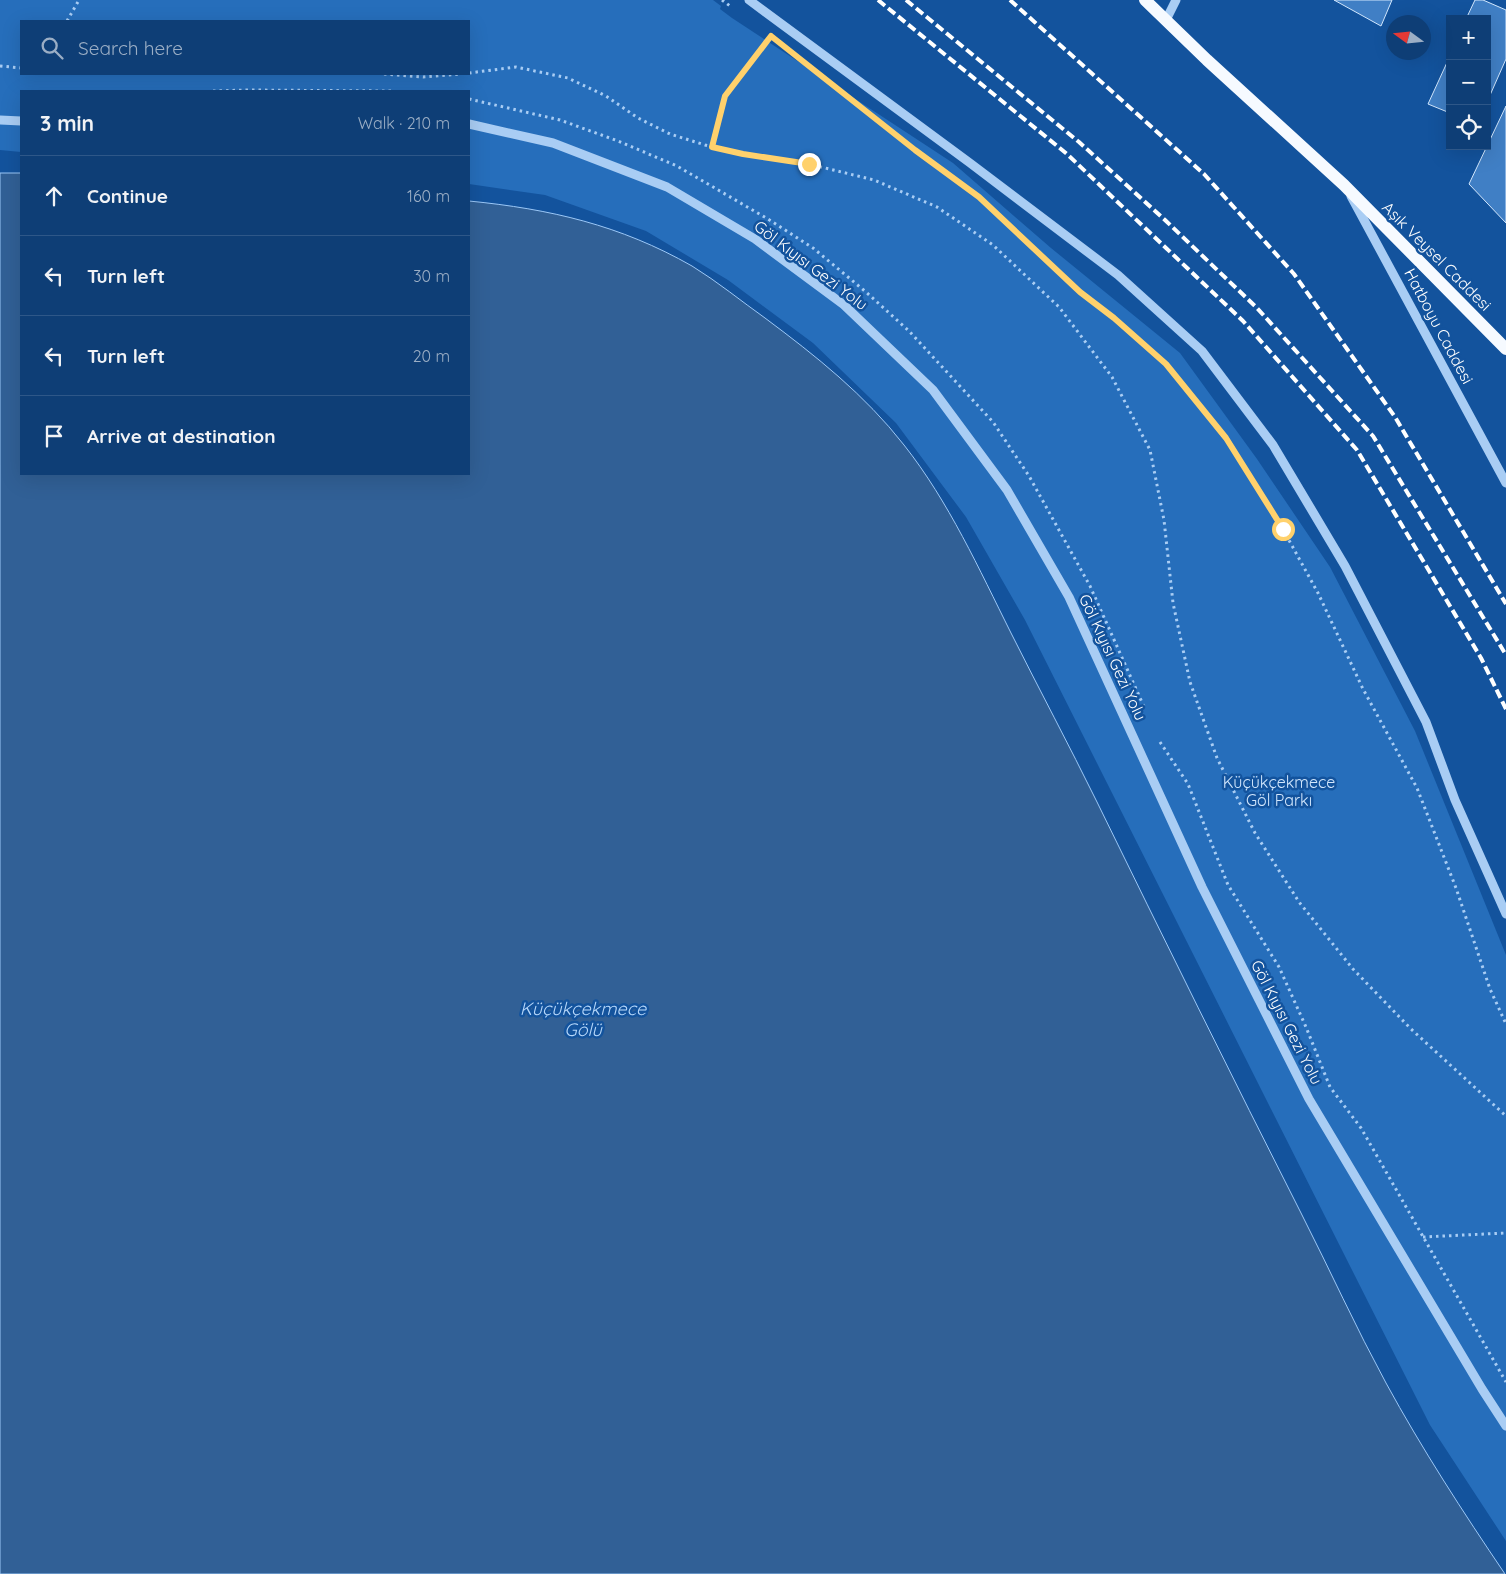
<!DOCTYPE html>
<meta charset="utf-8">
<style>
:root{--surface:#0e3e76;--page:#17457b;--text:#f1f3f6;--muted:#9baec5;--line:#2e5788}
body{margin:0;font-family:Quicksand,sans-serif;background:var(--page);color:var(--text)}
.controls{position:absolute;right:15px;top:15px;display:grid;overflow:hidden;border-radius:0px;box-shadow:0 5px 20px #0002}
.controls button{width:45px;height:45px;display:grid;place-items:center;padding:0;border:0;border-bottom:1px solid var(--line);background:var(--surface);color:var(--text);font:25px sans-serif}
.compass{position:absolute;left:1386px;top:15px;width:45px;height:45px;border-radius:50%;background:var(--surface);box-shadow:0 5px 20px #0002;rotate:285deg}
.stop{position:absolute;width:15px;height:15px;margin:-11px;border:4px solid #ffd16c;border-radius:50%;background:#fff}
.stop.end{background:#ffd16c;border-color:#fff;box-shadow:0 1px 5px #0008}
.list{margin:0;padding:0;list-style:none}
h2{display:flex;justify-content:space-between;align-items:center;height:65px;margin:0;padding:0 20px;font-size:21px}
h2 small{font-size:16px;font-weight:400;color:var(--muted)}
.list li{display:grid;grid-template-columns:32px 1fr auto;gap:15px;align-items:center;box-sizing:border-box;height:80px;padding:0 20px;border-top:1px solid var(--line)}
.list b{display:block;font-size:19px;white-space:nowrap}
.list em{font-size:16px;font-style:normal;color:var(--muted)}
.icon{flex:none;width:28px;height:28px;fill:none;stroke:currentColor;stroke-width:2;stroke-linecap:round;stroke-linejoin:round}
.map{position:relative;flex:none;width:1506px;height:1574px;overflow:hidden}
.search{position:absolute;background:var(--surface);box-shadow:0 5px 20px #0002;left:20px;top:20px;width:450px;height:55px;display:flex;align-items:center;gap:12px;box-sizing:border-box;padding:0 18px;border-radius:0px;color:var(--muted);font-size:19px}
.panel{position:absolute;background:var(--surface);box-shadow:0 5px 20px #0002;left:20px;top:90px;width:450px;height:385px;border-radius:0px}
.map>svg:first-child{display:block}
.green{fill:#266ebb;fill-rule:evenodd}
.water{fill:#316096;stroke:#9cc8f7}
.building{fill:#407fc5;stroke:#d2e7fd}
.lines{fill:none;stroke-linecap:round;stroke-linejoin:round}
.path{stroke:#a9cdf4;stroke-width:3;stroke-dasharray:2.5 4;stroke-linecap:butt}
.minor{stroke:#a9cdf4;stroke-width:9}
.major{stroke:#f6faff;stroke-width:12}
.rail{stroke:#fff;stroke-width:4;stroke-dasharray:9 4;stroke-linecap:butt}
.route{stroke:#ffd16c;stroke-width:6}
.labels{text-anchor:middle;dominant-baseline:central;stroke-width:5;stroke-linejoin:round;paint-order:stroke}
.street-label{font-size:16px;fill:#fff;stroke:#13539d}
.park-label{font-size:16px;fill:#d2e7fd;stroke:#13539d}
.water-label{font-size:18px;font-style:italic;fill:#b6d7fa;stroke:#13539d}
</style>
<div class="map">
<svg width="1506" height="1574" viewBox="0 0 1506 1574">
<rect width="100%" height="100%" fill="#13539d"/>
<path class="green" d="M0,0H713L721,6L720,9L732,18L953,163L1051,248L1180,353L1257,459L1330,567L1415,731L1506,955V1541L1430,1425L1025,620L966,517L896,423L813,343L728,280L646,231L545,195L469,184V91H21V152L0,150ZM21,21H469V74H21Z"/>
<path class="water" d="M0,173H21V474H469V201C550,209 620,225 692,266C718,282 741,301 765,318C816,356 865,395 904,445C949,502 979,569 1011,633C1039,689 1069,745 1097,802C1164,939 1232,1077 1301,1213C1330,1270 1356,1328 1386,1383C1422,1449 1463,1512 1505,1574H0Z"/>
<path class="building" d="M1334,0H1392L1381,26Z
M1475,0H1483L1506,10V59L1487,102V19H1466Z
M1450,56V113L1428,104Z
M1506,106V223L1469,184Z"/>
<g class="lines">
<path class="path" d="M722,0L730,6
M67,21L79,0
M0,66L21,68
M469,73L516,67L568,78L606,96L638,118L670,134L705,145L743,154L809,164L874,180L937,207L993,245L1059,307L1112,377L1150,450L1164,520L1173,603L1190,682L1217,758L1255,833L1299,902L1353,969L1411,1029L1506,1116
M384,74L423,77L460,74
M213,91L248,90L391,91
M469,99L560,120L618,141L677,166L768,219L813,248L866,292L909,331L993,422L1029,476L1090,586L1145,709
M906,143L943,171
M712,147L725,97L769,39
M983,200L1080,292L1114,318L1166,364L1226,438L1274,513L1318,593L1363,689L1417,788L1456,888L1490,989L1506,1024
M1160,742L1188,784L1228,885L1279,967L1306,1027L1330,1087L1361,1128L1506,1382
M1423,1237L1506,1233"/>
<path class="minor" d="M749,0L970,163L1118,275L1202,351L1273,445L1345,566L1426,722L1455,800L1506,914
M1166,20L1176,0
M0,120L21,121
M469,124L553,143L667,187L755,239L844,305L933,390L1007,490L1069,597L1202,887L1309,1099L1482,1389L1506,1426
M1351,196L1506,483"/>
<path class="major" d="M1145,0L1207,60L1344,185L1506,349"/>
<path class="rail" d="M878,0L1067,154L1243,321L1357,450L1481,658L1506,709
M906,0L1079,142L1165,220L1257,308L1373,436L1506,655
M1010,0L1204,174L1294,274L1395,417L1506,604"/>
</g>
<g class="lines">
<path class="route" d="M809,164L743,154L712,147L725,96L771,36L915,150L979,197L1080,292L1114,318L1166,364L1226,438L1283,529"/>
</g>
<g class="labels">
<g class="street-label">
<text transform="translate(1437 256) rotate(45)">Aşık Veysel Caddesi</text>
<text transform="translate(811 265) rotate(37)">Göl Kıyısı Gezi Yolu</text>
<text transform="translate(1439 326) rotate(62)">Hatboyu Caddesi</text>
<text transform="translate(1113 657) rotate(65)">Göl Kıyısı Gezi Yolu</text>
<text transform="translate(1287 1022) rotate(63)">Göl Kıyısı Gezi Yolu</text>
</g>
<g class="park-label">
<text x="1279" y="782">Küçükçekmece<tspan x="1279" dy="18">Göl Parkı</tspan></text>
</g>
<g class="water-label">
<text x="583" y="1008">Küçükçekmece<tspan x="583" dy="21">Gölü</tspan></text>
</g>
</g>
</svg>
<div class="controls">
<button>+</button>
<button>−</button>
<button><svg class="icon" aria-label="locate" viewBox="0 0 24 24"><circle cx="12" cy="12" r="6"/><path d="M12 2v4M12 18v4M2 12h4M18 12h4"/></svg></button>
</div>
<svg class="compass" viewBox="-18 -18 36 36"><path d="M0-13l5 13h-10z" fill="#e53935"/><path d="M0 13l5-13h-10z" fill="#9baec5"/></svg>
<div class="stop" style="left:1283px;top:529px"></div>
<div class="stop end" style="left:809px;top:164px"></div>
<div class="search"><svg class="icon" aria-label="search" viewBox="0 0 24 24"><circle cx="10" cy="10" r="6"/><path d="M15 15l6 6"/></svg>Search here</div>
<section class="panel">
<h2>3 min<small>Walk · 210 m</small></h2>
<ul class="list">
<li><svg class="icon" aria-label="ahead" viewBox="0 0 24 24"><path d="M12 20V5M6 11l6-6 6 6"/></svg><div><b>Continue</b></div><em>160 m</em></li>
<li><svg class="icon" aria-label="left" viewBox="0 0 24 24"><path d="M17 20v-9H6M10 6l-5 5 5 5"/></svg><div><b>Turn left</b></div><em>30 m</em></li>
<li><svg class="icon" aria-label="left" viewBox="0 0 24 24"><path d="M17 20v-9H6M10 6l-5 5 5 5"/></svg><div><b>Turn left</b></div><em>20 m</em></li>
<li><svg class="icon" aria-label="arrive" viewBox="0 0 24 24"><path d="M6 21V4h12l-3 4 3 4H6"/></svg><div><b>Arrive at destination</b></div></li>
</ul>
</section>
</div>
